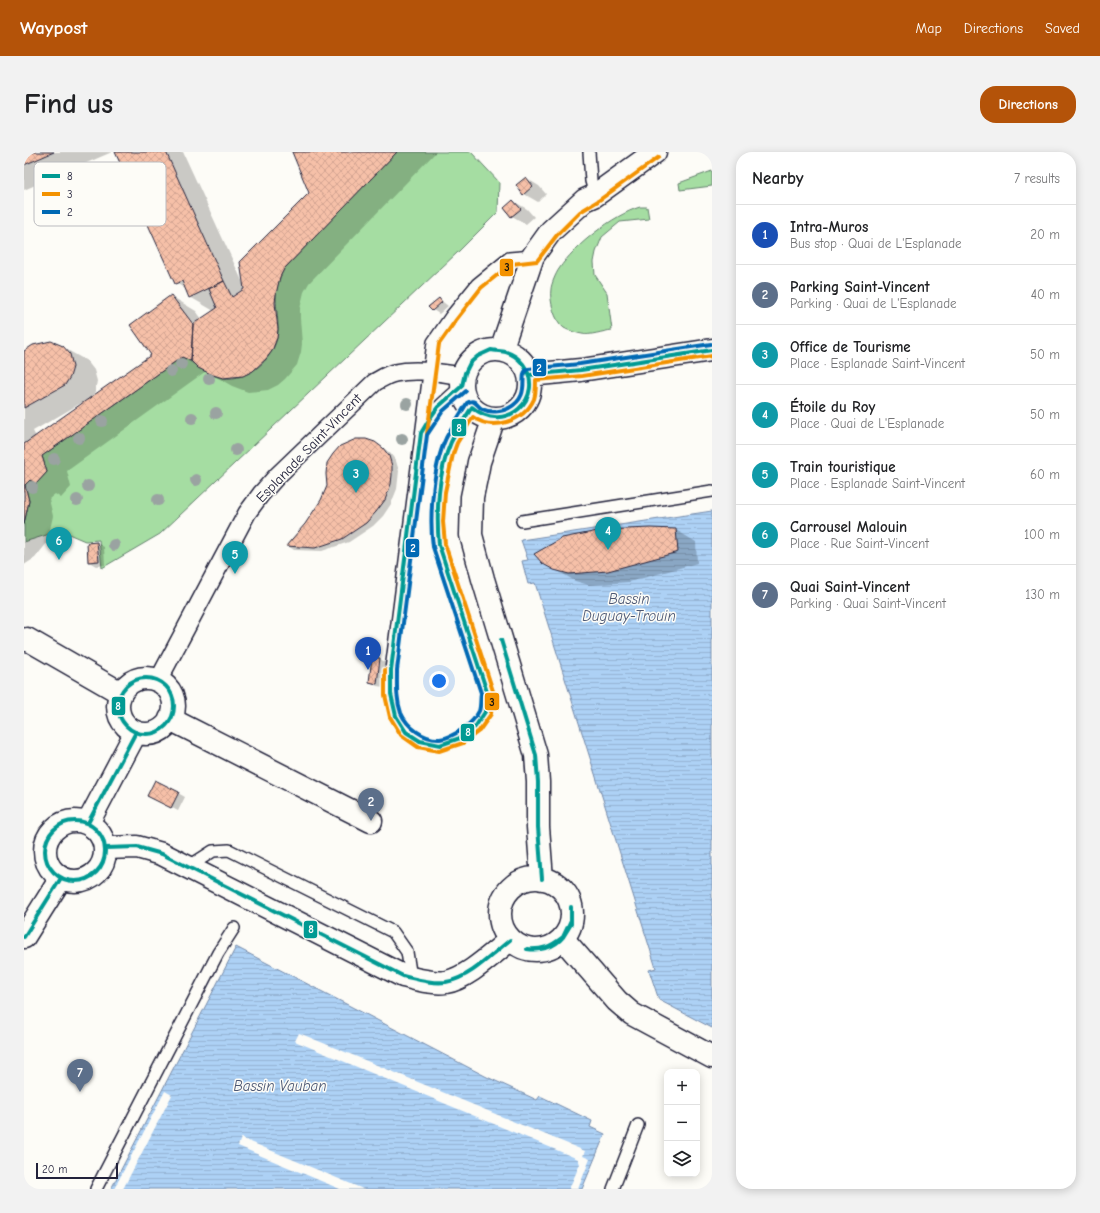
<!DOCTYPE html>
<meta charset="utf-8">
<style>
:root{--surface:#fff;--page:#f2f2f2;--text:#202124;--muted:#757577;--line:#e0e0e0;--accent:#b45309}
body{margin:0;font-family:"Comic Neue",sans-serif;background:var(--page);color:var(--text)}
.controls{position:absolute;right:12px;bottom:12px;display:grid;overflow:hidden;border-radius:8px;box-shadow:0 2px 10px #0003}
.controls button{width:36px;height:36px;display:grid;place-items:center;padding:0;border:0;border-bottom:1px solid var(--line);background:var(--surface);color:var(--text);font:20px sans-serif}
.scale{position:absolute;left:12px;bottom:10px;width:82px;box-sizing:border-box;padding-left:4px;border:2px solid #22223b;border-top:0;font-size:11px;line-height:14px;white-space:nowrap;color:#22223b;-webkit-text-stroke:3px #fdfcf7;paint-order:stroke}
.you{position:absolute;left:415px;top:529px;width:14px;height:14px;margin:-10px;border:3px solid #fff;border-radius:50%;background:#1a73e8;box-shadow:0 0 0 6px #1a73e833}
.badge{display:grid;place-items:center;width:26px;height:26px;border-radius:50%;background:var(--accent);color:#fff;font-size:13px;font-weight:700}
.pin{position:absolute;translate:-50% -33px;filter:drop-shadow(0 1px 2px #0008)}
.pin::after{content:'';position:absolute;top:21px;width:14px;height:12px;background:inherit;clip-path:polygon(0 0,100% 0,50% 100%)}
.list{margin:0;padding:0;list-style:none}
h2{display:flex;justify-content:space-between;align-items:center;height:52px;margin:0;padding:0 16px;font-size:17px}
h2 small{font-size:13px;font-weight:400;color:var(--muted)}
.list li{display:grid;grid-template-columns:26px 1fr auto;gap:12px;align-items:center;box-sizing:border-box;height:60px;padding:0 16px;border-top:1px solid var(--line)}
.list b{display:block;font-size:15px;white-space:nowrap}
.list p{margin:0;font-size:13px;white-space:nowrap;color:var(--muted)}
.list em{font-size:13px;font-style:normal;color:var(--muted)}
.icon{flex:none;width:22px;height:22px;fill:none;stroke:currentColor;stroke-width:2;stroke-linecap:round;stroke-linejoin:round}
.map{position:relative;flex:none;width:688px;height:1037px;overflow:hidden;border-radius:16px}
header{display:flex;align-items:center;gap:24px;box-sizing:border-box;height:56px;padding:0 20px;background:var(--accent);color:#fff}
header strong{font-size:19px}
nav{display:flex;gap:22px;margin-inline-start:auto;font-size:14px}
.intro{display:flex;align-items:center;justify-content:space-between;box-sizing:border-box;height:96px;padding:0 24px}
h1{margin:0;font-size:28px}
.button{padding:10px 18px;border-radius:16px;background:var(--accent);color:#fff;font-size:14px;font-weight:700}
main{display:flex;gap:24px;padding:0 24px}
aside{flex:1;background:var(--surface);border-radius:16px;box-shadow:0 2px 10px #0003}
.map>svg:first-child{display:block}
.green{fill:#a5dda2;stroke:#64806e}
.water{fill:url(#water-rules);stroke:#758bab}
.pier{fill:#fdfcf7}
.shadow{fill:#0003;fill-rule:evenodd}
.building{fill:url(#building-cross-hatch);stroke:#22223b}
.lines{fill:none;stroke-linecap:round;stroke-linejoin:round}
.service-casing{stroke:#22223b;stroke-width:14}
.pedestrian-casing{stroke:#22223b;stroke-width:20}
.minor-casing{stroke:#22223b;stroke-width:25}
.tertiary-casing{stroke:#22223b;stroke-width:25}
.secondary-casing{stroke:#22223b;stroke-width:25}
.service{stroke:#fdfcf7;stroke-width:11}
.pedestrian{stroke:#fdfcf7;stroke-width:17}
.minor{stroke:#fdfcf7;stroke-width:22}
.tertiary{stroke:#fdfcf7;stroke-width:22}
.secondary{stroke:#fdfcf7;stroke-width:22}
.bus-1-casing{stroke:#fdfcf7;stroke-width:7}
.bus-2-casing{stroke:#fdfcf7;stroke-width:7}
.bus-3-casing{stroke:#fdfcf7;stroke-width:7}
.bus-1{stroke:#009a93;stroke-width:4}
.bus-2{stroke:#f39200;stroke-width:4}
.bus-3{stroke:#0069b4;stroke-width:4}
.tree{fill:#9aa3a1}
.labels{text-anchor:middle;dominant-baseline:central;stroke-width:3;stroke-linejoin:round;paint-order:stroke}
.street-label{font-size:14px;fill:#22223b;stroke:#fdfcf7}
.water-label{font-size:15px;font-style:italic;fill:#4c5773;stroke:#fdfcf7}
.key{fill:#fdfcf7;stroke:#bbbbbf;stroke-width:1}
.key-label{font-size:11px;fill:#22223b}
.line-badge{stroke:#fdfcf7;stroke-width:1.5}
.badge-label{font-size:11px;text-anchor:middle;font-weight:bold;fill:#fff}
.pale-badge-label{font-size:11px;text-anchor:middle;font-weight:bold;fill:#111}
</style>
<header>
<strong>Waypost</strong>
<nav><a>Map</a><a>Directions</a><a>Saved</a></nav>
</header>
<div class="intro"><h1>Find us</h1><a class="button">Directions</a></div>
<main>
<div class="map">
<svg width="688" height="1037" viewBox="0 0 688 1037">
<defs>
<pattern id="water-rules" width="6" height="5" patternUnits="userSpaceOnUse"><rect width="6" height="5" fill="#add1f5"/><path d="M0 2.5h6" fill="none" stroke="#95b3d3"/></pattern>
<pattern id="building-cross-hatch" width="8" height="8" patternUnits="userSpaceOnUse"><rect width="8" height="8" fill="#f6c0a8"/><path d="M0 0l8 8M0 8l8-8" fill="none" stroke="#d3a592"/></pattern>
</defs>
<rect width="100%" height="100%" fill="#fdfcf7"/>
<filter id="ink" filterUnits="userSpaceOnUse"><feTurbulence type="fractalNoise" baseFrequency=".025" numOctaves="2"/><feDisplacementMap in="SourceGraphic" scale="8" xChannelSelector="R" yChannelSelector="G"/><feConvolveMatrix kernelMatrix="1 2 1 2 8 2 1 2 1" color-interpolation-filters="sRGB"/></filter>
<g filter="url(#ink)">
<path class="green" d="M373,0H447L475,30L474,60L434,100L136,382L78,416L75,388L61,389L40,380H32L0,390V372L5,349L1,333L6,328L12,332L23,320L18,304L158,205C171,211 182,223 198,226C226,230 254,204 254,177C254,153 247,141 260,117Z
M688,19V34L656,38L655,31Z
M616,55H623L625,67L596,70L578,85L572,100L570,110L571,123L583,141L588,178C579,179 566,184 558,182C553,181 545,179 540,176C531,170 525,148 527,137C527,133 532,121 535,117C550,94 589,63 616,55Z"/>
<path class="water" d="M688,359V876L635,848L625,818L632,816L511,431L504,432L498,409L504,408L497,388Z
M212,795L463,925L513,948L516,944L568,969L566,975L581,982L558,1037H87Z"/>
<path class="pier" d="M275,881L561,999L559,1004L566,1007L554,1037H545L556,1012L554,1007L273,890L271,889Z
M141,939L148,943L99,1037H90Z
M217,986L301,1021L339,1037H316L214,994Z"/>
<path class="shadow" d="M0,0H88L0,38Z
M92,0H159L220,133L286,41L269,0H412L285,131L280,140L276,157V166L278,192L277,200L273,213L261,227L254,233L244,238L224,240L208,234L182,219L43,319L47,335L37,346L31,342L25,347L29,364L23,391L11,406L0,413V201L38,195L63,209L70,218L73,229L71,240L66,247L128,203L147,144L172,159L178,167L190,159L166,145L163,138L152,131ZM57,251L58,253L12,285L9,279Z
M502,26L515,34L522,42L514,50L500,42Z
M489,49L503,57L510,65L502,72L488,64L481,56Z
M415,147L424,154L415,162L409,158Z
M358,295L366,301L372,309L375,319L373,337L367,352L359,364L349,374L325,390L298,399L270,398L264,394Z
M652,378L672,390L673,411L605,430L565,433L551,429L520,411Z
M73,391L80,395L81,413L72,414L65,410L64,392Z
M349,506L356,507L363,511L360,535L353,534L346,530Z
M154,641L161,645L154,659L131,647Z"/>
<path class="building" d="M0,0H30L0,13Z
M91,0H142L200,129L165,146L158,129L151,132Z
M268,0H373L260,117L256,125L252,142L251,151L254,177L253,186L248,199L242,207L229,219L219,224L199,226L189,223L174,216L167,209L169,172L193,156L185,137L200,129L208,145L220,137L216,110L285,41Z
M502,25L509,34L499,43L492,33Z
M489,48L497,57L487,65L480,56Z
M147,143L169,172L167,209L158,205L18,304L23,320L12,332L6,328L1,333L5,349L0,372V292L127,203L106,173Z
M415,146L418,150L408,159L404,155Z
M27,189L39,194L46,202L49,215L46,225L41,233L0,256V199L9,193Z
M332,287H342L351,290L359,296L365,304L368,314V323L367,332L361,348L352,360L342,371L318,387L291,396L262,394L281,372L297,348L303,334L302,322L303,311L309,302L316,294Z
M626,376L652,377L654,400L584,419L545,422L530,418L519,412L510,402L538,386L579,378Z
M73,390L75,409L64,410L63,391Z
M348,505L356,506L353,532L345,530Z
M131,628L155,640L147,656L123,644Z"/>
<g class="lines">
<g class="service-casing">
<path id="service" d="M565,0L567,29L571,43
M448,255L428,288L423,300L415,339L413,370L415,393L463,540L461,560L451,575L436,586L416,593L396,589L382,580L372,564L367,542V518L409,190L427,164L453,132L485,106L509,104
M399,276C409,258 423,247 438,234
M498,369L688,339
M164,715L189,699L205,698L369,780L383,800L387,826
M72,1037L194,801L210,776
M589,1037L614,973"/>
</g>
<g class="pedestrian-casing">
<path id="pedestrian" d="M134,529L223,361L237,342L253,324L351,230C357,227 364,222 371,221C393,216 417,221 439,224"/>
</g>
<g class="minor-casing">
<path id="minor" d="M0,488L3,487L97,541
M94 554a28 28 0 1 1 56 0a28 28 0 1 1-56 0Z
M146,567L347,669
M64,671L112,580"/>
</g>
<g class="tertiary-casing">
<path id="tertiary" d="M539,787L593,849L608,862L688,905"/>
</g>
<g class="secondary-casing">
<path id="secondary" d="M477,198L509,104L527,79L561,48L570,44L631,0
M438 232a34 34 0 1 1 68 0a34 34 0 1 1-68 0Z
M505,223L557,218L688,198
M470,266L455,310L453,321L448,345L447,383L459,427L512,603L514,630V675L518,727
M21 699a30 30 0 1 1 60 0a30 30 0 1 1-60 0Z
M81,696L113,695L138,702L379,824C392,827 408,832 422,830C444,826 469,801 486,788
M476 762a36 36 0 1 1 72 0a36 36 0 1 1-72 0Z
M0,785L37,726"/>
</g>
<use href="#service" class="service"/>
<use href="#pedestrian" class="pedestrian"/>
<use href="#minor" class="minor"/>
<use href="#tertiary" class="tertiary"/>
<use href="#secondary" class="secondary"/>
<g class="bus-1-casing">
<path id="bus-1" d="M467,198C472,199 477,199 482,200C489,202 495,207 499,212C523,245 481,284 448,255C441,266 433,278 427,290C414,320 412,361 415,393L463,540L461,560L451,575L436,586L416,593L396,589L382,580L372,564L367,542V518L397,281L406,266L414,255L438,234L441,221L446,211L454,204Z
M505,223L557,218L688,198
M477,488L512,603L514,630V675L518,727
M94 554a28 28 0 1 1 56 0a28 28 0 1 1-56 0Z
M21 699a30 30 0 1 1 60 0a30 30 0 1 1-60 0Z
M64,671L112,580
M81,696L113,695L138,702L379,824C392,827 408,832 422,830C446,826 467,803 486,788
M0,785L37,726
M539,785L547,768V755
M539,785L547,772V755
M503,797C519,798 526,795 539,785
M503,797C516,799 530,796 539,785"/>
</g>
<g class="bus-2-casing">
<path id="bus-2" d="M403,282L415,192L432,168L457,136L487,112L513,109L533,83L556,60L574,49L635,5
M361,518V543L366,565L377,583L394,595L415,599L439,591L455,579L467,562L469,539L421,392L419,370L421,340L429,302L433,291L449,265C469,280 500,269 510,247C512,241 512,235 512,228L558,224L688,204"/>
</g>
<g class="bus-3-casing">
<path id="bus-3" d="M442,239L419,259L403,283L373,518C373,533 372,547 377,561C383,575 400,588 416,587C430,585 449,572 455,559C457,554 456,546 457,541L409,395C405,364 409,314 422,286C428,274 436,263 443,251C451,246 452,253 458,257C466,261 478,260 485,256C509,243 493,222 504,217L556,212L687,192"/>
</g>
<use href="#bus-1" class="bus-1"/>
<use href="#bus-2" class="bus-2"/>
<use href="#bus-3" class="bus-3"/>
</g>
<g class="tree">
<circle cx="157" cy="212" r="6"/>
<circle cx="147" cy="219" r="6"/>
<circle cx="185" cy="227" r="6"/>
<circle cx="383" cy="252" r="6"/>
<circle cx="192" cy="261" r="6"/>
<circle cx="168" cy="266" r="6"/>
<circle cx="78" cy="269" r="6"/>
<circle cx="55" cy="286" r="6"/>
<circle cx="378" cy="287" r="6"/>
<circle cx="212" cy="298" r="6"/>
<circle cx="30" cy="307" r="6"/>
<circle cx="172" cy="328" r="6"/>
<circle cx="64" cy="334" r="6"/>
<circle cx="8" cy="335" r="6"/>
<circle cx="53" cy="348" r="6"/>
<circle cx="134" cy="348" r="6"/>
<circle cx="90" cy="393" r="6"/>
</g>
</g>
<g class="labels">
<g class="street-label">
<text transform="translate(285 296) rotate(-46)">Esplanade Saint-Vincent</text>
</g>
<g class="water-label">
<text x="605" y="447">Bassin<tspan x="605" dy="17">Duguay-Trouin</tspan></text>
<text x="256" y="934">Bassin Vauban</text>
</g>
</g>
<rect x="10" y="10" width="132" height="64" rx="6" class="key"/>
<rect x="18" y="22" width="18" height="4" fill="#009a93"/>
<rect x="18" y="40" width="18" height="4" fill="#f39200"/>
<rect x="18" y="58" width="18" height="4" fill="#0069b4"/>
<g class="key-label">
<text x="43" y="28">8</text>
<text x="43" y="46">3</text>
<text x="43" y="64">2</text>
</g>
<g class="line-badge">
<rect x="475" y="106" width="15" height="19" rx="4" fill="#f39200"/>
<rect x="508" y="206" width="15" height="19" rx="4" fill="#0069b4"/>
<rect x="427" y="266" width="16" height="19" rx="4" fill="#009a93"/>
<rect x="381" y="386" width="15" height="20" rx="4" fill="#0069b4"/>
<rect x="460" y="540" width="16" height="19" rx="4" fill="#f39200"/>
<rect x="87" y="544" width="15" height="20" rx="4" fill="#009a93"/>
<rect x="436" y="571" width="15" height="19" rx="4" fill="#009a93"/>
<rect x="279" y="768" width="15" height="19" rx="4" fill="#009a93"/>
</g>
<g class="badge-label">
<text x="515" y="220">2</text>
<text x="435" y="280">8</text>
<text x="389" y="400">2</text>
<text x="94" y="558">8</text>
<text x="444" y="584">8</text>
<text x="287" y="781">8</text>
</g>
<g class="pale-badge-label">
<text x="483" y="119">3</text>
<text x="468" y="554">3</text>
</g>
</svg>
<div class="controls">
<button>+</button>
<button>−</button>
<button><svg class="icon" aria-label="layers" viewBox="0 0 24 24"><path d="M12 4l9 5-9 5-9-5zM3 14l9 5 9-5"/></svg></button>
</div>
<div class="scale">20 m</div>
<div class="you"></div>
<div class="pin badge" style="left:344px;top:518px;background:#1a4fb4">1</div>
<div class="pin badge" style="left:347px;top:669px;background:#5c6f8a">2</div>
<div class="pin badge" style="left:332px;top:341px;background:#0f9aa8">3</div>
<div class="pin badge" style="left:584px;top:398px;background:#0f9aa8">4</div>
<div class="pin badge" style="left:211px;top:422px;background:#0f9aa8">5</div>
<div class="pin badge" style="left:35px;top:408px;background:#0f9aa8">6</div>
<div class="pin badge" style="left:56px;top:940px;background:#5c6f8a">7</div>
</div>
<aside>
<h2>Nearby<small>7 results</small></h2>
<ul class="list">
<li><span class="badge" style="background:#1a4fb4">1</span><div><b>Intra-Muros</b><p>Bus stop · Quai de L'Esplanade</p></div><em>20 m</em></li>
<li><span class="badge" style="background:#5c6f8a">2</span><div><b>Parking Saint-Vincent</b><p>Parking · Quai de L'Esplanade</p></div><em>40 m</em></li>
<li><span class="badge" style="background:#0f9aa8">3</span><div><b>Office de Tourisme</b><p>Place · Esplanade Saint-Vincent</p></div><em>50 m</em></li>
<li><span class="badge" style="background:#0f9aa8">4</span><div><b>Étoile du Roy</b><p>Place · Quai de L'Esplanade</p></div><em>50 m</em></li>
<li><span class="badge" style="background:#0f9aa8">5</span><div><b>Train touristique</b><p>Place · Esplanade Saint-Vincent</p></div><em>60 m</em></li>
<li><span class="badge" style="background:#0f9aa8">6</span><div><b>Carrousel Malouin</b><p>Place · Rue Saint-Vincent</p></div><em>100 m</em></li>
<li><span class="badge" style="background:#5c6f8a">7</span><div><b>Quai Saint-Vincent</b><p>Parking · Quai Saint-Vincent</p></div><em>130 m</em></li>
</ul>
</aside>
</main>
